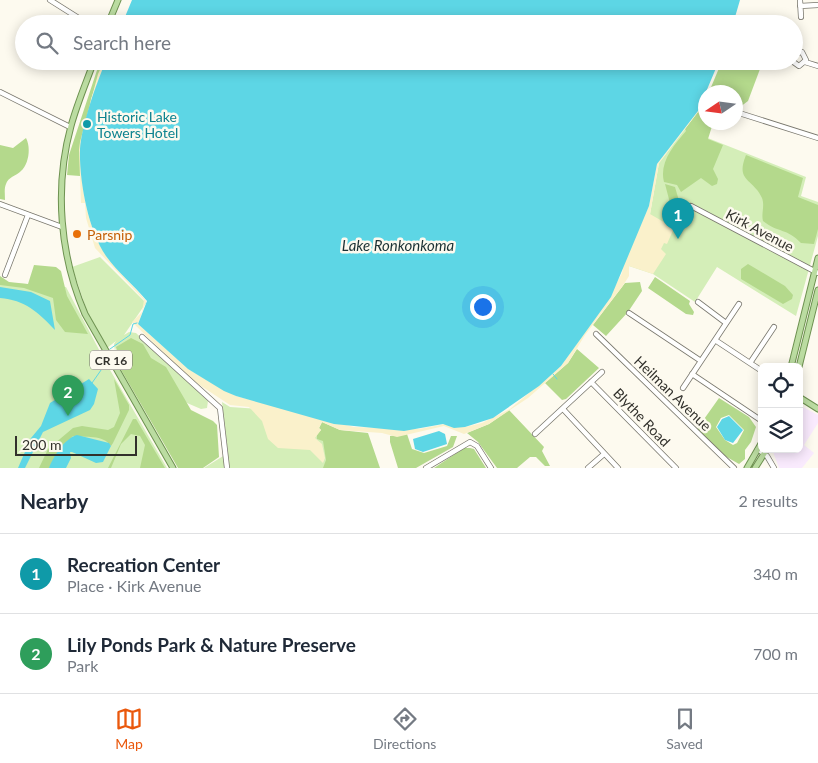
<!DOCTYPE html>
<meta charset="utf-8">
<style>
:root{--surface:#fff;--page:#f6f6f7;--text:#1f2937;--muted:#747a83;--line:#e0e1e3;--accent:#ea580c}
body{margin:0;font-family:Lato,sans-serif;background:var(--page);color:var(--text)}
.controls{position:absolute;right:15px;bottom:15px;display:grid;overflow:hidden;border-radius:8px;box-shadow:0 2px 12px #0003}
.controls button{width:45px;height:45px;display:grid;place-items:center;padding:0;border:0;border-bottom:1px solid var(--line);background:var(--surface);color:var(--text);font:25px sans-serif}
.compass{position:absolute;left:698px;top:85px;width:45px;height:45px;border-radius:50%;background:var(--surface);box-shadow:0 2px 12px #0003;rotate:257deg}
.scale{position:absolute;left:15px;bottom:12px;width:122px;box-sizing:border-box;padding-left:5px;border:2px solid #32312c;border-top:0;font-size:14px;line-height:18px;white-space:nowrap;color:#32312c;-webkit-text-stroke:4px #fdfaef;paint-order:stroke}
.you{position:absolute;left:482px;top:306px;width:18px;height:18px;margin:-12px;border:4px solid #fff;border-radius:50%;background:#1a73e8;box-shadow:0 0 0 8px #1a73e833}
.badge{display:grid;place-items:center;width:32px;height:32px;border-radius:50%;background:var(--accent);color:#fff;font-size:16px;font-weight:700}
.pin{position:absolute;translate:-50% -41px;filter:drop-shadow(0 1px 2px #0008)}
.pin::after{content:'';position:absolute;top:26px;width:18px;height:15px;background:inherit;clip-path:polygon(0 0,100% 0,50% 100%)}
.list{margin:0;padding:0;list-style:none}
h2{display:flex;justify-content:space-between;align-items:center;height:65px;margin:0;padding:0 20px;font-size:21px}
h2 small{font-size:16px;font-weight:400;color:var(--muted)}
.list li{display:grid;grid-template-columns:32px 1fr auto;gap:15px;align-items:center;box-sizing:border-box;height:80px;padding:0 20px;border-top:1px solid var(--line)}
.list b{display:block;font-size:19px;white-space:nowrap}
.list p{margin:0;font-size:16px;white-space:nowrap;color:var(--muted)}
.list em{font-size:16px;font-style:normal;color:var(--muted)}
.icon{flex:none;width:28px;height:28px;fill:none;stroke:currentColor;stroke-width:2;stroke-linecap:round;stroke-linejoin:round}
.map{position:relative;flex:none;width:818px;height:468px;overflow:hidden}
.search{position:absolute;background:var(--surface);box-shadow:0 2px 12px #0003;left:15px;right:15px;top:15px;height:55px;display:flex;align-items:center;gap:12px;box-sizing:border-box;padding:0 18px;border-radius:28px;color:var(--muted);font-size:19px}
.sheet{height:225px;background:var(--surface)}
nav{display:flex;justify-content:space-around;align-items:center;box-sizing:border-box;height:70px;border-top:1px solid var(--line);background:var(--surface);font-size:14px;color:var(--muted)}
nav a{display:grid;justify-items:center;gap:2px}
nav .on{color:var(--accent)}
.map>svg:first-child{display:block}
.commercial{fill:#f9eafd}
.green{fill:#d4eeb8}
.forest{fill:#b4d98c;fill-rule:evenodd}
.sand{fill:#faf1cb}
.water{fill:#5dd6e5}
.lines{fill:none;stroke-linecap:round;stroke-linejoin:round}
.stream{stroke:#5dd6e5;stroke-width:1}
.minor-casing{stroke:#79776d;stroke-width:6}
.major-casing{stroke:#6d9150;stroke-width:7}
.minor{stroke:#fff;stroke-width:4.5}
.major{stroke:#bbdca1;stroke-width:5}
.culture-dot{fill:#0f9aa8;stroke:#fdfaef;stroke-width:2}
.food-dot{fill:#e8710a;stroke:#fdfaef;stroke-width:2}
.labels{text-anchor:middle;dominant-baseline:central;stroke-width:5;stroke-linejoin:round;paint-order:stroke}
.shield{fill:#fdfaef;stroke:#6f6d66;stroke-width:1}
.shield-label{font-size:12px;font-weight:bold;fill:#32312c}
.culture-label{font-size:14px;fill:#0d838f;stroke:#fdfaef;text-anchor:start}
.street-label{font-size:14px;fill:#32312c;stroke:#fdfaef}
.food-label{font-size:14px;fill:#c56008;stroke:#fdfaef;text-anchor:start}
.water-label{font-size:15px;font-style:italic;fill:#1b3134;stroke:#fdfaef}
</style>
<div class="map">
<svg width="818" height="468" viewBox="0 0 818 468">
<rect width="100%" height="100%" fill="#fdfaef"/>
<path class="commercial" d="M799,405L818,415V423L804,445L814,453L802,468H779L772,449H799Z"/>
<path class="green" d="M685,129L806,177L801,196L818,202V236L796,316L717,267L695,302L653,274L629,266L649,220L659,163Z
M100,257L146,303L124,335L129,332L136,333L208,401L207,408L201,409L187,403L116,347L115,351L114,344L116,341L107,348L87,311L72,267Z
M0,282L66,287L106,363L167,468H0Z
M222,402L230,407L259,409L319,428L339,468H204L228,453Z"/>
<path class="forest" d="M100,61H104L91,99L80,176L67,175L69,155Z
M722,61H763L748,101L740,107L736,106V92H709Z
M705,99L706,122L713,123L708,139L723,145L713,169L718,179L717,184L712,186L701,178L681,192L677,185L664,182C659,163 673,146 686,131L685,129L701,108Z
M26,138C31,147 29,164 21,171C16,176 8,177 6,184C4,188 5,195 5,200L0,199V145L13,148Z
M746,155L803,178L798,197L818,205V229L814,244L801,243C787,228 778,233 763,221C761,213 765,206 762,198C753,178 735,182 746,155Z
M665,184L675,187L682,211L690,216V219L671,224L664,221L663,216L670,203Z
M748,264L785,286L793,295L792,299L783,304L741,279V269Z
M34,265L56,267L61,271L67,296L88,334L65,332L56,320L53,298L24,288L0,285V276L9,282L28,284Z
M655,277L690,301L689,304L694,312L693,315L686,314L648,288Z
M640,282L642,291L628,312L606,336L593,325L625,283Z
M131,338L143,344L151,358L166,367L191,410L213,421L217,425L219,457L203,468H178L120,368L116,347Z
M577,349L599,368L566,399L562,400L545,383L568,363Z
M114,379L129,405V410L113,443L111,446C103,434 85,438 73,436L58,453L49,468H39L48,449L73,428L82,426L108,430L114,427L120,413Z
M719,398L749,417L756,427L751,442L745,450V459L739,464L725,456L697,429ZM729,415L744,430L737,443L733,445L725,440L716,427L721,418Z
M509,410L544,447L542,451L550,466H545L536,457H530L517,468H497L478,442L467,433L489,424Z
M133,419H136L165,468H140L145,445L140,436L131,434L121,444L111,468H108Z
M322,422L340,430L368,433L380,468H323L326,460L323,441L317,439V435L321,430L319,428Z
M407,434L412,449L424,453L447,446L451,436H457L453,447L416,468H398L390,442V436Z
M470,448L474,449L486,468H434L464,448Z"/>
<path class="sand" d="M104,61C104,70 96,85 93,96C89,107 87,119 85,130C75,166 85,224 106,255C117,272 134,285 146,301L138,324L188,369L236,396L354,427L419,429L445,424L451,427H465L482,423L510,409L561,366L604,306L622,273L625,259L649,206L657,164L698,111L705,96L701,108L659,163L650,214L674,228L667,244L664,243L661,249L666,254L653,274L629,266V276L622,287L585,335L568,363L528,398L489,424L464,434L444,426L397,437L382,433L340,430L322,422L319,428L321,430L315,438L322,444L325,458L323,463L310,450L278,448L268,439L262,421L249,407L230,405L192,380L132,322L142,312L144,300L95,248L86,218L85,203H81L79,150L80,142L98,74Z"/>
<path class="water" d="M132,0H740L733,24H122Z
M106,61H719L698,111L657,164L649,206L611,297L561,366L539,386L493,418L465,427L454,428L443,424L404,431L334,424L236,396L224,391L188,369L138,324L147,301C134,285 117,272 106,256C88,230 79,180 80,149C82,124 96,84 106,61Z
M0,287L31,292L50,301L55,330C38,312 25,300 0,298Z
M89,379L98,389L94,404L90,410L43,432L25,468H18L31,438L41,426L50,403Z
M729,416L743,430L733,443L725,440L717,427L722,419Z
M439,431L445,434L447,444L423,452L415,449L413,439Z
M77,435L109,443L111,446L103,462L96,463L72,452H70L71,458L66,468H49C53,457 65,438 77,435Z"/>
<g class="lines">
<path class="stream" d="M110,349L130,335L133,324L137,323
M553,374L557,379
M92,383L106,363"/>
<g class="minor-casing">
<path id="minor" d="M50,0L88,24
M800,0L801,17
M800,6L818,5
M792,61L799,66L806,60L802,52L794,53
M805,62L818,66
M0,92L70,127
M736,112L818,138
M0,204L62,227
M691,206L818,273
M5,275L28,215
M698,302L726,323
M629,313L701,361
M596,334L734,468
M142,337L220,408L227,468
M715,340L762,371
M750,363L774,327
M692,374L762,421
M591,382L676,468
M683,388L739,304
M563,409L618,468
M535,434L602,372
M758,449L767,456L774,468
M426,468L470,442L477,446L491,468
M588,468L604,454"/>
</g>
<g class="major-casing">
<path id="major" d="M108,24L118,0
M94,61C86,83 77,104 71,126C54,188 60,256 85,314L173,468
M791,367L818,258
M799,367L818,290
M799,397L818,409
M747,468L762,442
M755,468L767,449"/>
</g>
<use href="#minor" class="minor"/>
<use href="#major" class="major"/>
</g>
<circle class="culture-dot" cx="87" cy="124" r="5"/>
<circle class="food-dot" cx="77" cy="234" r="5"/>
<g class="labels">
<rect class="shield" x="90" y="350.5" width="42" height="19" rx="4"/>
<g class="shield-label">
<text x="111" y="360">CR 16</text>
</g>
<g class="culture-label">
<text x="97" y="116">Historic Lake<tspan x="97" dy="16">Towers Hotel</tspan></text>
</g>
<g class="street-label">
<text transform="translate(760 230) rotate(28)">Kirk Avenue</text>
<text transform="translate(673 393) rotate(44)">Heilman Avenue</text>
<text transform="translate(642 417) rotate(46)">Blythe Road</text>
</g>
<g class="food-label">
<text x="87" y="234">Parsnip</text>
</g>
<g class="water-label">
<text x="398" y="245">Lake Ronkonkoma</text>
</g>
</g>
</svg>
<div class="controls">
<button><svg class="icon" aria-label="locate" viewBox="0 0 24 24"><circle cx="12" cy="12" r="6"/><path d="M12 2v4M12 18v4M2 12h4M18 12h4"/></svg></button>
<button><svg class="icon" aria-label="layers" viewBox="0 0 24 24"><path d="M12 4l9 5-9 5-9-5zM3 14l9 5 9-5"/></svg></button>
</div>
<svg class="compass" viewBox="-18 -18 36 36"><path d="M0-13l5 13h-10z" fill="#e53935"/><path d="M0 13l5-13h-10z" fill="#747a83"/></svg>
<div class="scale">200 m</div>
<div class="you"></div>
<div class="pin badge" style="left:678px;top:239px;background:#0f9aa8">1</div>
<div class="pin badge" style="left:68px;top:416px;background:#2e9e5b">2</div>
<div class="search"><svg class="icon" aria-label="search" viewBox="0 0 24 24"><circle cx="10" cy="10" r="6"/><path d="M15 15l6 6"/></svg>Search here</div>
</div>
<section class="sheet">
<h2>Nearby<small>2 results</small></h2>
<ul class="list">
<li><span class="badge" style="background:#0f9aa8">1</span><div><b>Recreation Center</b><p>Place · Kirk Avenue</p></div><em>340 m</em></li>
<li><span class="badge" style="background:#2e9e5b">2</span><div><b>Lily Ponds Park &amp; Nature Preserve</b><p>Park</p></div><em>700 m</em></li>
</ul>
</section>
<nav>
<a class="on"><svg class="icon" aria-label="map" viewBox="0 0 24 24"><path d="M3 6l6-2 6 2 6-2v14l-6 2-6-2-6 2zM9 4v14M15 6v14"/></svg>Map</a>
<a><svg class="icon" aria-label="directions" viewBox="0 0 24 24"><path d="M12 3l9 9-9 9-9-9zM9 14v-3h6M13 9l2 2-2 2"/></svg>Directions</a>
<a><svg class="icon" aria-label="saved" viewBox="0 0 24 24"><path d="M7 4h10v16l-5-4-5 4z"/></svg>Saved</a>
</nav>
